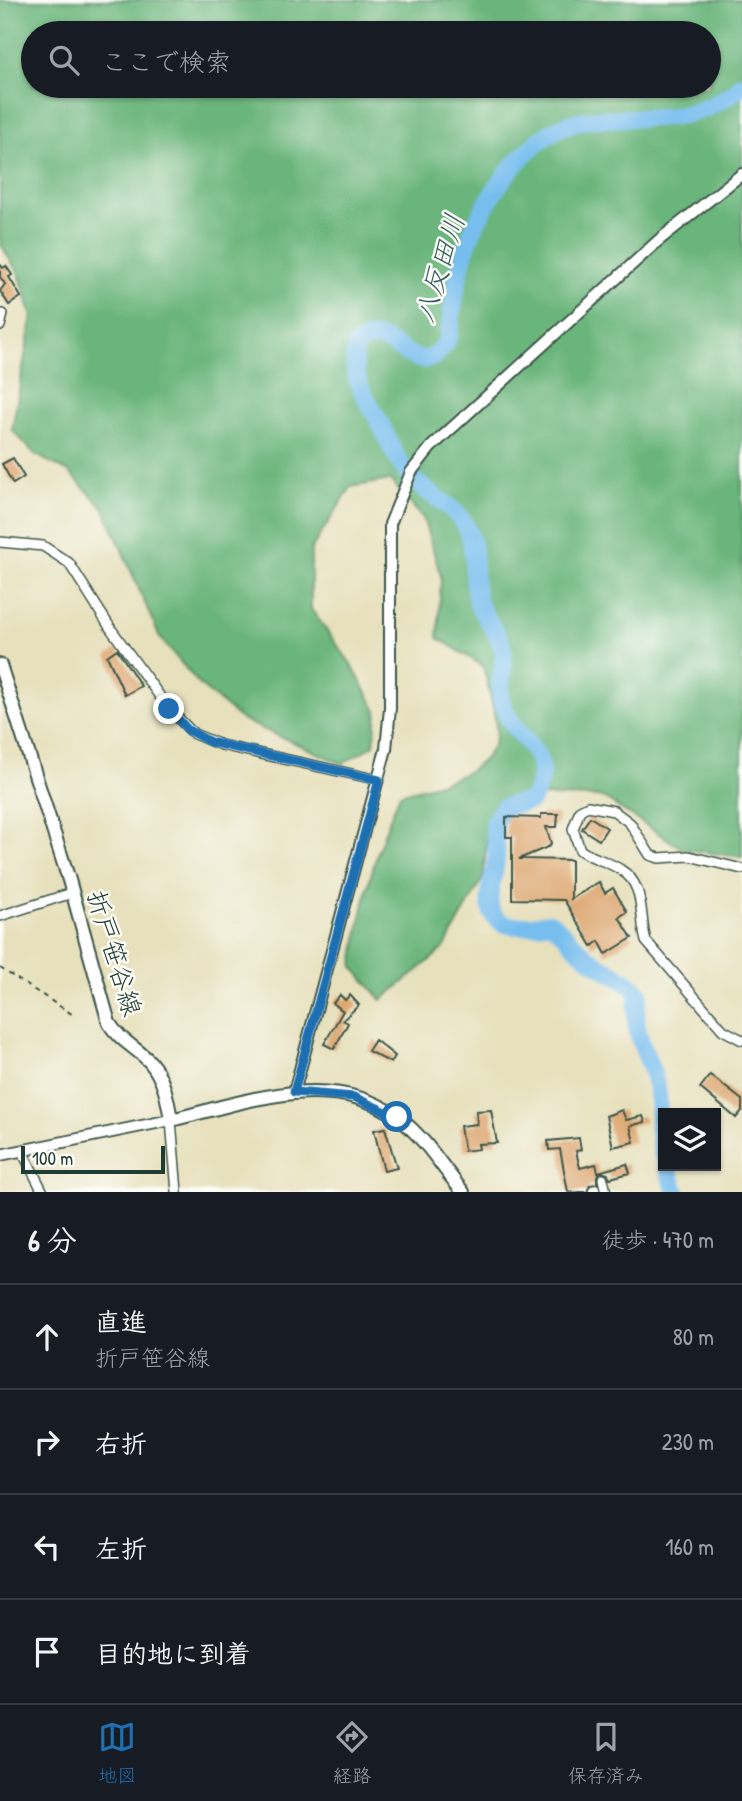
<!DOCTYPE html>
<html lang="ja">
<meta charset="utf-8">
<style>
:root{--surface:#171b24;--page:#20242c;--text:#f1f3f6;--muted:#9ea1a6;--line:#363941;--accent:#1f6fb2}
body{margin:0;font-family:"Patrick Hand","Klee One",sans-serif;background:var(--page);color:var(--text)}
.controls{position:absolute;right:21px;bottom:21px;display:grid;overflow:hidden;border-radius:0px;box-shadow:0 2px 5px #0004}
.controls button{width:63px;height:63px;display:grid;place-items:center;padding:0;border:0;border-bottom:2px solid var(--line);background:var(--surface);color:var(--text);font:35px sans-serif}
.scale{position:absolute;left:21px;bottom:18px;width:144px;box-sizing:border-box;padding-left:7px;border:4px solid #1f3d34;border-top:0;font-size:19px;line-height:24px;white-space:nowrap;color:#1f3d34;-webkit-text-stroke:5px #fdfcf7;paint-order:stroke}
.stop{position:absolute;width:21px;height:21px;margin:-16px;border:5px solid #1f6fb2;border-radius:50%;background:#fff}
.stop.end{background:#1f6fb2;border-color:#fff;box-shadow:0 2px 7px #0008}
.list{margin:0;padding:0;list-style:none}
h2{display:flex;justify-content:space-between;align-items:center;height:91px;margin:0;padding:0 28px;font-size:30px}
h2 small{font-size:23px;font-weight:400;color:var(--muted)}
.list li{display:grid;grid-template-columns:46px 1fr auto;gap:21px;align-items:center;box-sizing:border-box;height:105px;padding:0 28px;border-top:2px solid var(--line)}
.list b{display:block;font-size:26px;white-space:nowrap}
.list p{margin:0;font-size:23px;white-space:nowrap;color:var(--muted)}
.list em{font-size:23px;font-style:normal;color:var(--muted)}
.icon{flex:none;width:38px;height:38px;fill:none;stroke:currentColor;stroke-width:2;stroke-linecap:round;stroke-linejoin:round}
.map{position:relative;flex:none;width:742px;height:1192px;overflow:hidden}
.search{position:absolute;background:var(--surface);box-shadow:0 2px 5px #0004;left:21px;right:21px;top:21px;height:77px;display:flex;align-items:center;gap:18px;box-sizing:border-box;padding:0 24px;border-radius:38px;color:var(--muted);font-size:26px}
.sheet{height:511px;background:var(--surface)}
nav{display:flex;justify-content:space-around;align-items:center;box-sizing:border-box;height:98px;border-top:2px solid var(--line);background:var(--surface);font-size:19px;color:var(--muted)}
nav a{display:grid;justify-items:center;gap:4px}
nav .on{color:var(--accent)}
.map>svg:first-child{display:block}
.forest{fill:#6ab57c;stroke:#447958;stroke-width:2;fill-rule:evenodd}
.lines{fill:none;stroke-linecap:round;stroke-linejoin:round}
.river{stroke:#77beef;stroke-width:18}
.building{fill:#dda66f}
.minor-casing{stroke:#3d5548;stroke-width:12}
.tertiary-casing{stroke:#3d5548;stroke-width:14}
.secondary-casing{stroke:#3d5548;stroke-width:16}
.path{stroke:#3d5548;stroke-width:2;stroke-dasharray:5 5;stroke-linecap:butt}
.minor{stroke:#fff;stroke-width:9}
.tertiary{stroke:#fff;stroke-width:10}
.secondary{stroke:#fff;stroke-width:12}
.route{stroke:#1f6fb2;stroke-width:9}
.labels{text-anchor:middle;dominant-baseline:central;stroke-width:5;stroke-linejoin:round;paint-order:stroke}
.street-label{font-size:26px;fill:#1f3d34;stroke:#fdfcf7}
.water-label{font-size:28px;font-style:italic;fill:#355d63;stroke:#fdfcf7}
</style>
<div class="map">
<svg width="742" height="1192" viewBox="0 0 742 1192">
<rect width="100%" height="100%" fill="#fdfcf7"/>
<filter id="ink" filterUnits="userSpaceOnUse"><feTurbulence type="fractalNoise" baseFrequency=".0143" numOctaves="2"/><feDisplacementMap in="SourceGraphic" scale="14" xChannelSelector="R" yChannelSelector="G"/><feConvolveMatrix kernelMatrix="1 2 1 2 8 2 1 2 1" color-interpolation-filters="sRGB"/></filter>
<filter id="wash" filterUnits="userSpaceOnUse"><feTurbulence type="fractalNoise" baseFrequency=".00686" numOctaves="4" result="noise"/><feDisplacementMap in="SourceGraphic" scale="28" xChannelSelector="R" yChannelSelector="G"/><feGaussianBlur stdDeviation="1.57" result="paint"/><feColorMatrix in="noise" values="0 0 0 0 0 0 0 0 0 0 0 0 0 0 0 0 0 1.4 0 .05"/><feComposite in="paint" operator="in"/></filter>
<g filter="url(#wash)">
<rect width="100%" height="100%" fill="#e6e0bc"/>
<path class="forest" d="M0,0H742V857L683,849L602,797L534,796L489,817L483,878L444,948L382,1000L353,967C360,908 376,848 400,794C431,784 490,777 496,735C498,719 487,684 483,666L438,638L441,576L423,518L390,480L351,487L311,549V609L351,664L377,711L374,745L342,764L242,720L200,685L160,638L104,508L69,472L36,455L12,430L32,317L20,276L0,243ZM33,33H709V86H33Z"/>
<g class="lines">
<path class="river" d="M663,1155C657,1134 660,1115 658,1094C652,1054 628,1040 639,993C624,976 602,970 585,955C572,944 564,932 550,922C524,927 485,934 490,893C491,882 495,872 496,860C498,848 494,834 494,822L504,807L531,801C561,751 515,744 502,703C496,687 506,667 503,650C500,633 484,619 478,603C470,577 479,549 465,525C453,504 429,496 413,479C398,463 392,449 383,429C370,402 348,379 356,346C360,343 366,339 370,338C399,334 421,387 448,339C453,308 457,275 467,245C484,198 532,126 586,120C645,114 693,129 742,85
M667,1166L676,1192"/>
</g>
<g id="blocks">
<path class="building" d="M0,264L3,268L6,266L12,275L9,277L21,297L9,305L0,291L5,284L0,277Z
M13,458L24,477L13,484L2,464Z
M117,649L141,686L125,695L107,656Z
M541,814H558L557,827H546L551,843L550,846L519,859L571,860V899L599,882L605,893L613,888L627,912L619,917L632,938L606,954L599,941L592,946L564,900L512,899V837H506V817L541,818Z
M590,817L607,828L599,840L582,829Z
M340,995L345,1000L350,995L359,1005L343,1020L348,1023L334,1049L324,1044L343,1011L333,1003Z
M375,1040L395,1056L391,1063L368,1051Z
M710,1075L742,1100V1111L736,1118L700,1088Z
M491,1110L497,1143L478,1144L479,1149L464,1151L460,1126L477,1124L476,1111Z
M622,1110L626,1120L643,1116L645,1122L630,1126L634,1142L613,1147L606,1116Z
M385,1128L397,1168L384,1171L374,1130Z
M579,1138L581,1150L576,1151L580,1168L596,1164L598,1172L627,1164L630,1173L610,1178L608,1174L601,1172L597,1176V1184L590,1185L587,1192H568L560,1149L549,1150L548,1141Z"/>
</g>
</g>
<g filter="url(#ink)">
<use href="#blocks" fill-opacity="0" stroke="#3d5548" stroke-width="2"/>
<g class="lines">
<g class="minor-casing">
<path id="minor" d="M0,326L3,314
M0,542L43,546L69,563L111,629L169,709L194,734L221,745L379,780
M742,869L689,856L659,858L650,855L630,823L614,811L588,806L580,810L573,829L580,850C593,859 608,861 621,870C646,885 639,917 646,941L723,1030L742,1040
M0,916L72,893
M171,1120L177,1192
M22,1151L43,1192
M603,1179L606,1192"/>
</g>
<g class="tertiary-casing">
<path id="tertiary" d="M294,1092L386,749L390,708V524L411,472L431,447L659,240L742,174
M0,1155L171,1120"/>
</g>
<g class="secondary-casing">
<path id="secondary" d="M0,665L69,880L109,1023C120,1041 137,1048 150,1062C164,1078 168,1101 171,1120C243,1103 333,1067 400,1119C426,1139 442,1167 463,1192"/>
</g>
<path class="path" d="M0,968L75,1016"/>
<use href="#minor" class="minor"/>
<use href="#tertiary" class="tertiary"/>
<use href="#secondary" class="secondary"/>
</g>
</g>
<g class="lines" filter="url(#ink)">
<path class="route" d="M169,709L188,730L210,742L379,780L294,1092L354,1097L397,1117"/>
</g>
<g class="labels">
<g class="street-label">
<text transform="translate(115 953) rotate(73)">折戸笹谷線</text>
</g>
<g class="water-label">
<text transform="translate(439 268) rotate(-73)">八反田川</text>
</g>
</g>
</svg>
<div class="controls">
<button><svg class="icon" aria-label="layers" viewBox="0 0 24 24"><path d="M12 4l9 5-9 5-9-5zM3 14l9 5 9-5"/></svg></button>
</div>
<div class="scale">100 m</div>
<div class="stop" style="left:397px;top:1117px"></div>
<div class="stop end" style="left:169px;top:709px"></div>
<div class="search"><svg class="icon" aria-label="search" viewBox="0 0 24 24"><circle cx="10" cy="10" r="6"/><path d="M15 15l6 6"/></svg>ここで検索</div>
</div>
<section class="sheet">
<h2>6 分<small>徒歩 · 470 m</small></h2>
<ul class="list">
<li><svg class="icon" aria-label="ahead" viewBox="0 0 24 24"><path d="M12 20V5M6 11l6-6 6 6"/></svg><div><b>直進</b><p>折戸笹谷線</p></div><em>80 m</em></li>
<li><svg class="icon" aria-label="right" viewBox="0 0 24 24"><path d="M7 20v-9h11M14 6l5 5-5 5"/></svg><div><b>右折</b></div><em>230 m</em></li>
<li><svg class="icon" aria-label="left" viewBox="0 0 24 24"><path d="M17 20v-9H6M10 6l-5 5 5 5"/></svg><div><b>左折</b></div><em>160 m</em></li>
<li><svg class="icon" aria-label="arrive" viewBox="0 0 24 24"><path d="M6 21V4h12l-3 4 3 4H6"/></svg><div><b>目的地に到着</b></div></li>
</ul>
</section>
<nav>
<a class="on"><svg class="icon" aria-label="map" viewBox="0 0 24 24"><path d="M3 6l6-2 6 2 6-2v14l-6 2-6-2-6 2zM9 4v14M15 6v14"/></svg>地図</a>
<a><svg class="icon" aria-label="directions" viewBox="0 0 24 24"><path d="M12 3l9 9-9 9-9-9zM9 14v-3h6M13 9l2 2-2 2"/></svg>経路</a>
<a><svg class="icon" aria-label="saved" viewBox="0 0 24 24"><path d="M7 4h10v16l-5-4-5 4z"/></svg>保存済み</a>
</nav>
